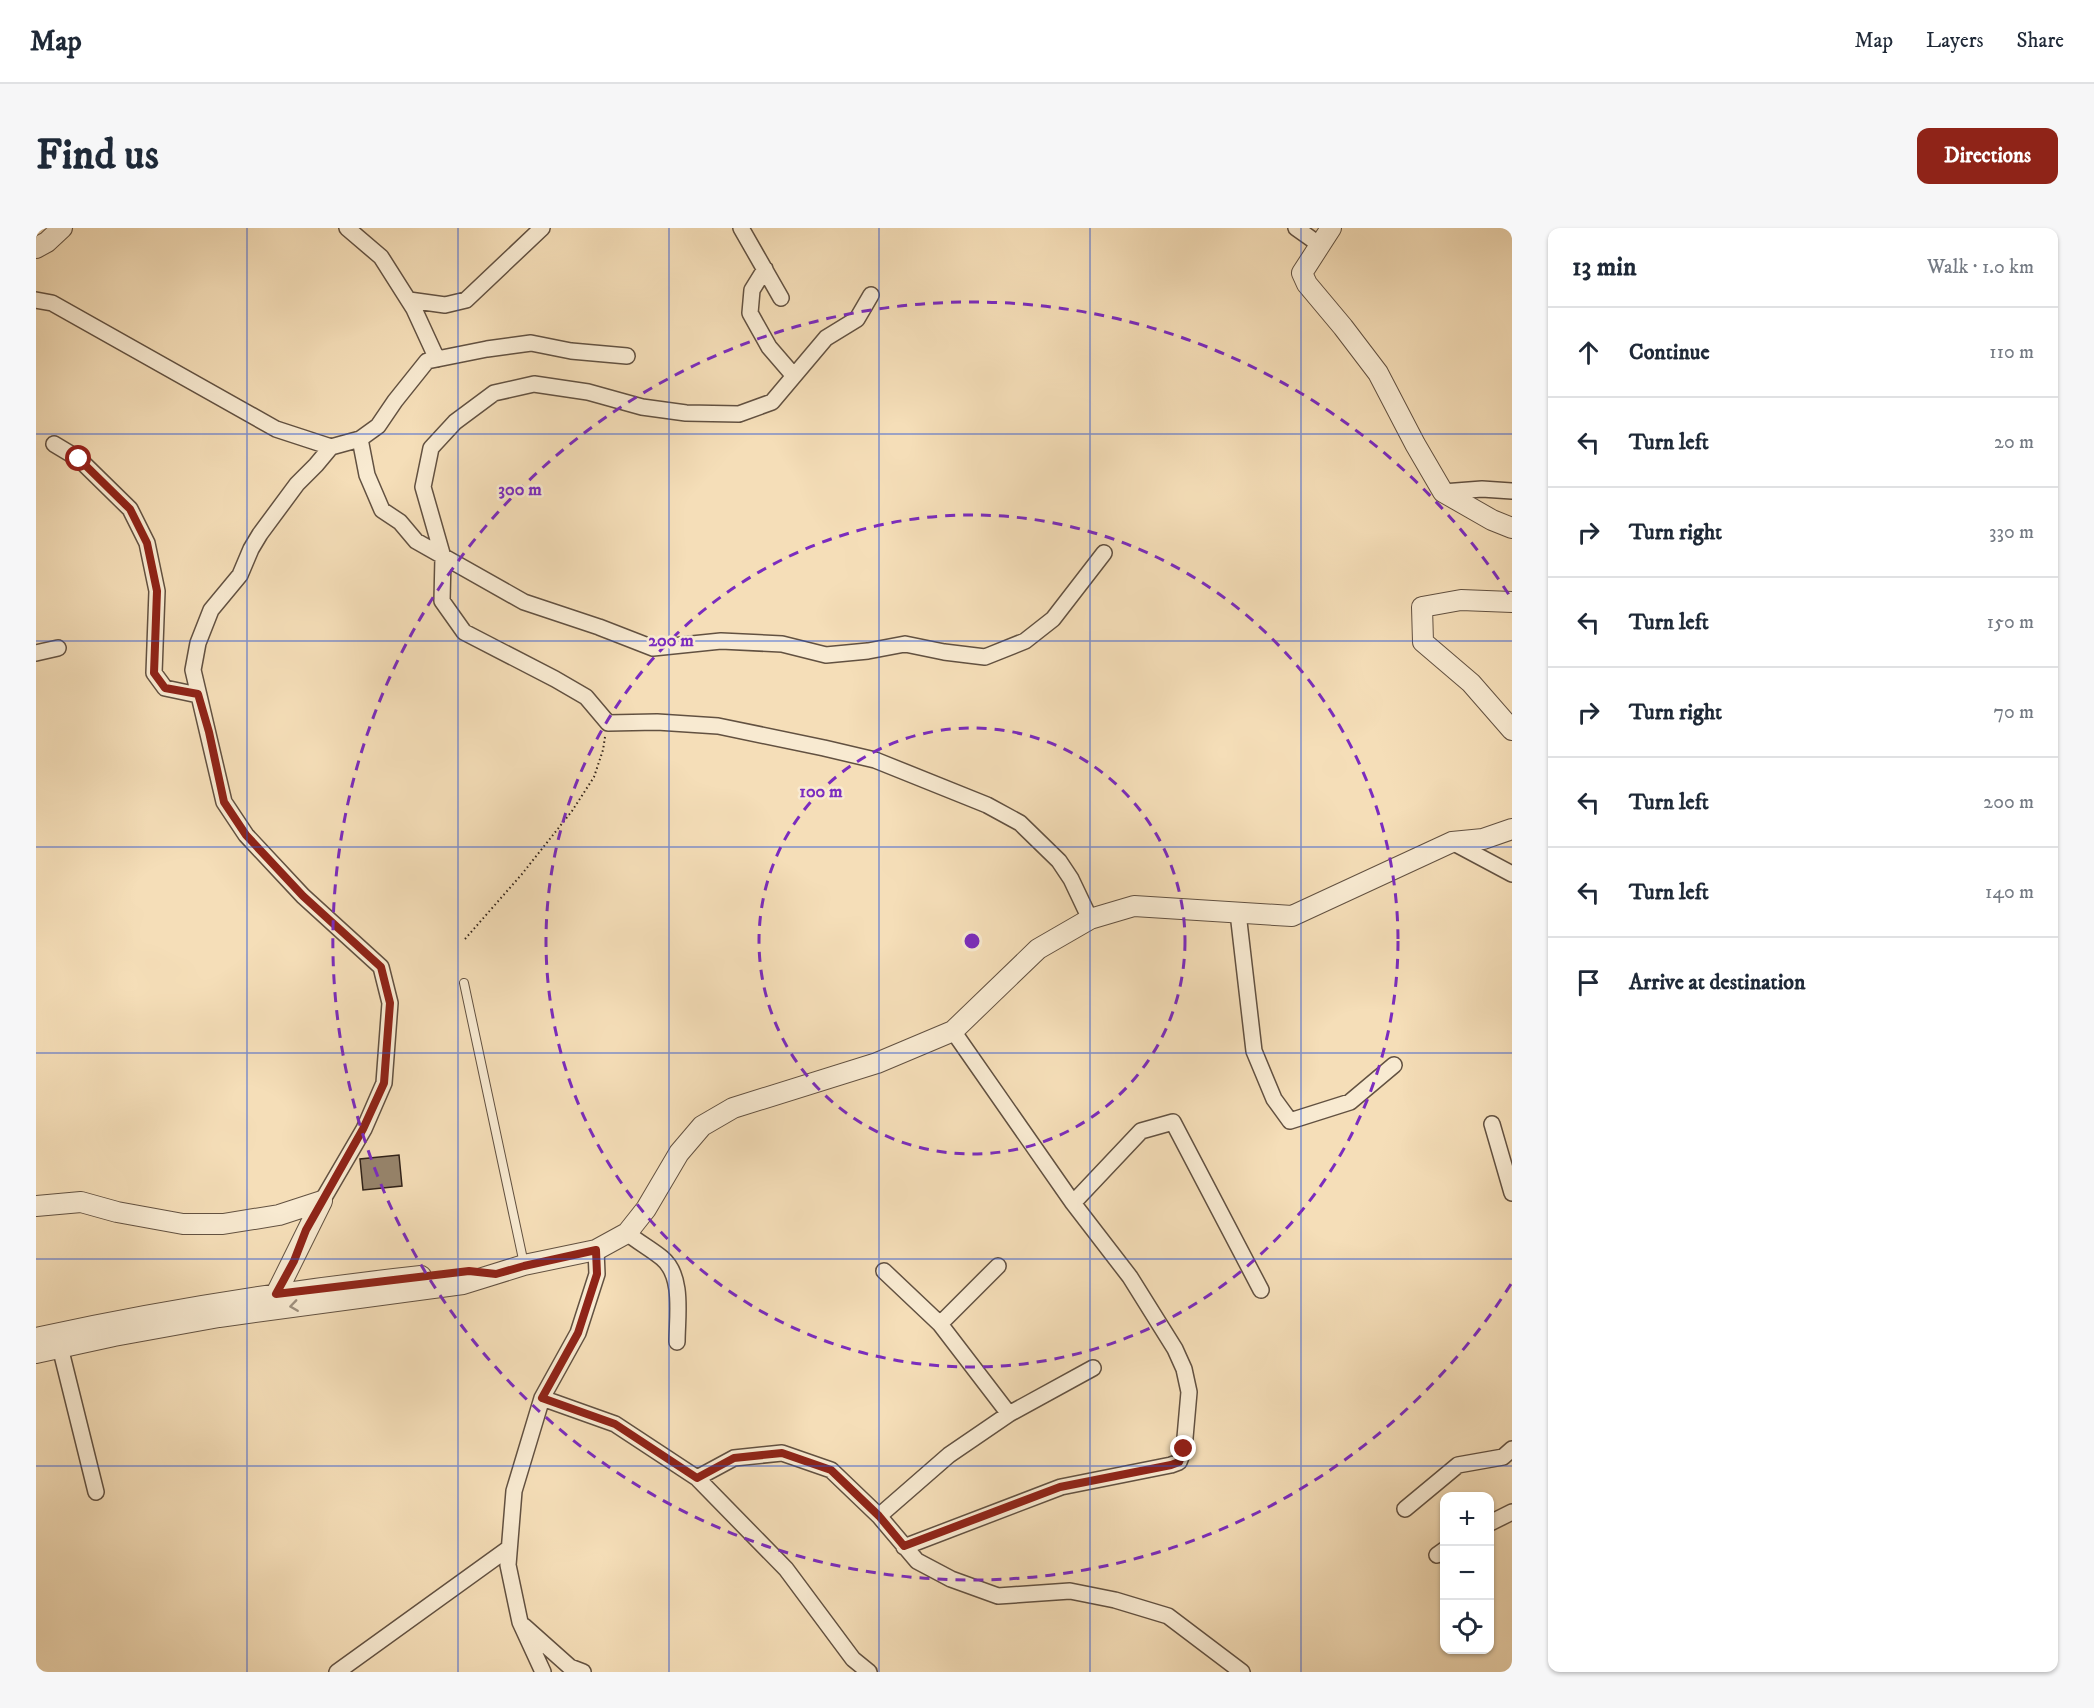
<!DOCTYPE html>
<meta charset="utf-8">
<style>
:root{--surface:#fff;--page:#f6f6f7;--text:#1f2937;--muted:#747a83;--line:#e0e1e3;--accent:#8f2418}
body{margin:0;font-family:"IM FELL DW Pica",serif;background:var(--page);color:var(--text)}
.controls{position:absolute;right:18px;bottom:18px;display:grid;overflow:hidden;border-radius:12px;box-shadow:0 2px 4px #0004}
.controls button{width:54px;height:54px;display:grid;place-items:center;padding:0;border:0;border-bottom:2px solid var(--line);background:var(--surface);color:var(--text);font:30px sans-serif}
.stop{position:absolute;width:18px;height:18px;margin:-14px;border:4px solid #8f2418;border-radius:50%;background:#fff}
.stop.end{background:#8f2418;border-color:#fff;box-shadow:0 2px 6px #0008}
.list{margin:0;padding:0;list-style:none}
h2{display:flex;justify-content:space-between;align-items:center;height:78px;margin:0;padding:0 24px;font-size:26px}
h2 small{font-size:20px;font-weight:400;color:var(--muted)}
.list li{display:grid;grid-template-columns:39px 1fr auto;gap:18px;align-items:center;box-sizing:border-box;height:90px;padding:0 24px;border-top:2px solid var(--line)}
.list b{display:block;font-size:22px;white-space:nowrap}
.list em{font-size:20px;font-style:normal;color:var(--muted)}
.icon{flex:none;width:33px;height:33px;fill:none;stroke:currentColor;stroke-width:2;stroke-linecap:round;stroke-linejoin:round}
.map{position:relative;flex:none;width:1476px;height:1444px;overflow:hidden;border-radius:12px}
header{display:flex;align-items:center;gap:36px;box-sizing:border-box;height:84px;padding:0 30px;background:var(--surface);border-bottom:2px solid var(--line)}
header strong{font-size:28px}
nav{display:flex;gap:33px;margin-inline-start:auto;font-size:21px}
.intro{display:flex;align-items:center;justify-content:space-between;box-sizing:border-box;height:144px;padding:0 36px}
h1{margin:0;font-size:42px}
.button{padding:15px 27px;border-radius:12px;background:var(--accent);color:#fff;font-size:21px;font-weight:700}
main{display:flex;gap:36px;padding:0 36px}
aside{flex:1;background:var(--surface);border-radius:12px;box-shadow:0 2px 4px #0004}
.map>svg:first-child{display:block}
.building{fill:#97846c;stroke:#312219;stroke-width:1.5}
.lines{fill:none;stroke-linecap:round;stroke-linejoin:round}
.service-casing{stroke:#625141;stroke-width:10}
.minor-casing{stroke:#625141;stroke-width:18}
.tertiary-casing{stroke:#625141;stroke-width:22}
.path{stroke:#312219;stroke-width:2;stroke-dasharray:1.5 3;stroke-linecap:butt}
.service{stroke:#f8ead1;stroke-width:8}
.minor{stroke:#f8ead1;stroke-width:15}
.tertiary{stroke:#f8ead1;stroke-width:20}
.oneway{stroke:#9e907e}
.route{stroke:#8f2418;stroke-width:8}
.grid{fill:none;stroke:#1d4ed8;stroke-width:1.5;stroke-opacity:0.55}
.ring{fill:none;stroke:#7b2cbf;stroke-width:3;stroke-dasharray:10 8}
.centre{fill:#7b2cbf;stroke:#f8ead1;stroke-width:3}
.ring-label{font-size:18px;text-anchor:middle;font-weight:bold;fill:#7b2cbf;stroke:#f8ead1;stroke-width:5;stroke-linejoin:round;paint-order:stroke}
</style>
<header>
<strong>Map</strong>
<nav><a>Map</a><a>Layers</a><a>Share</a></nav>
</header>
<div class="intro"><h1>Find us</h1><a class="button">Directions</a></div>
<main>
<div class="map">
<svg width="1476" height="1444" viewBox="0 0 1476 1444">
<rect width="100%" height="100%" fill="#f5deb8"/>
<filter id="stains"><feTurbulence type="fractalNoise" baseFrequency=".00333" numOctaves="4"/><feColorMatrix values="0 0 0 0 .2 0 0 0 0 .09 0 0 0 0 .02 0 0 0 .5 -.17"/></filter>
<radialGradient id="worn" r=".72"><stop offset=".6" stop-color="#630" stop-opacity="0"/><stop offset="1" stop-color="#630" stop-opacity=".3"/></radialGradient>
<path class="building" d="M363,927L366,958L327,962L324,931Z"/>
<g class="lines">
<g class="service-casing">
<path id="service" d="M428,755L488,1036"/>
</g>
<g class="minor-casing">
<path id="minor" d="M311,0L345,29L378,81L401,131
M705,0L745,70
M1260,0L1284,17
M729,41L716,62L714,85L733,119L758,148
M835,67L821,91L790,110L736,174L703,186L650,185L606,179L552,164L498,156L458,165L419,194L395,220L387,259L407,329L406,373L428,404L519,451L550,469L572,495L621,494L682,498L788,520L839,532L951,577L984,595L1023,633L1035,651L1054,691
M0,72L16,75L240,201L295,219
M373,72L409,77L430,72L506,0
M324,211L331,247L346,282L364,294L380,313L488,374L563,399L617,420L685,413L746,416L790,427L832,423L869,416L908,424L949,429L989,413L1017,391L1068,325
M18,216L43,231L94,281L111,315L121,363L118,445L129,460L162,467
M1407,264L1446,261L1476,263
M0,425L22,420
M1416,614L1476,646
M1202,685L1218,823L1238,871L1254,893L1314,874L1358,837
M1456,896L1476,965
M286,973L328,901L348,855L354,775L345,739L267,668L210,607L188,574L157,442L162,415L175,382L204,347L215,321L224,306L261,256L280,237L295,219L324,211L342,198L359,173L391,133L451,121L495,115L535,123L591,128
M1037,975L1105,903L1137,894L1225,1062
M591,1005C602,1014 615,1021 626,1030C648,1048 641,1089 641,1114
M848,1043L904,1096L973,1186
M904,1096L962,1038
M24,1119L60,1264
M506,1170L579,1196L661,1250L750,1341L817,1431L833,1444
M661,1250L698,1230L746,1225L795,1242L843,1288L881,1333L915,1351L962,1368L1034,1363L1079,1372L1132,1388L1206,1444
M1369,1281L1422,1237L1467,1229L1476,1221
M843,1288L913,1227L973,1186L1057,1140
M1454,1295L1476,1284
M868,1319L1025,1259L1135,1237L1143,1234L1148,1221L1153,1164L1148,1141L1139,1121L1094,1049L1037,975L917,803
M1401,1327L1408,1322
M488,1398L534,1439L547,1444
M301,1444L473,1320
M507,1444L484,1394L472,1337L478,1263L506,1170L542,1105L561,1046L560,1022"/>
</g>
<g class="tertiary-casing">
<path id="tertiary" d="M1295,0L1266,45L1271,56L1307,99L1342,145L1379,216L1407,264L1456,292L1476,300
M0,20L11,14L26,0
M1476,374L1425,372L1386,379L1387,414L1435,455L1476,502
M0,978L45,974L81,984L147,996H187L243,987L286,973
M240,1066L286,973
M0,1110C127,1082 256,1062 385,1048
M0,1125L78,1108L183,1089L427,1056L488,1037L560,1022L591,1005L610,981L643,925L666,898L697,880L841,835L917,803L1002,721L1054,691L1098,678L1256,688L1416,614L1447,611L1476,601"/>
</g>
<path class="path" d="M429,711L486,646L536,583L558,549L567,522L569,509"/>
<use href="#service" class="service"/>
<use href="#minor" class="minor"/>
<use href="#tertiary" class="tertiary"/>
</g>
<defs><path id="oneway-chevron" d="M-2-3.5L2.5 0L-2 3.5" fill="none" stroke-width="1.6" stroke-linecap="round" stroke-linejoin="round" transform="scale(1.5)"/></defs>
<use class="oneway" href="#oneway-chevron" transform="translate(258 1078) rotate(172)"/>
<g class="lines">
<path class="route" d="M43,231L94,281L111,315L121,363L118,445L129,460L162,466L173,504L188,574L210,607L267,668L345,739L354,775L348,855L327,901L270,1002L258,1033L240,1066L433,1043L460,1046L488,1038L560,1022L561,1046L542,1105L506,1170L579,1196L661,1250L698,1230L746,1225L795,1242L843,1288L868,1318L1024,1259L1135,1237L1143,1234L1148,1221"/>
</g>
<path class="grid" d="M211,0V1444M422,0V1444M633,0V1444M843,0V1444M1054,0V1444M1265,0V1444M0,206H1476M0,413H1476M0,619H1476M0,825H1476M0,1031H1476M0,1238H1476"/>
<g class="ring">
<circle cx="936" cy="713" r="213"/>
<circle cx="936" cy="713" r="426"/>
<path d="M1475 1056A639 639 0 1 1 1475 370"/>
</g>
<circle cx="936" cy="713" r="9" class="centre"/>
<g class="ring-label">
<text x="484" y="267">300 m</text>
<text x="635" y="418">200 m</text>
<text x="785" y="569">100 m</text>
</g>
<rect width="100%" height="100%" filter="url(#stains)"/>
<rect width="100%" height="100%" fill="url(#worn)"/>
</svg>
<div class="controls">
<button>+</button>
<button>−</button>
<button><svg class="icon" aria-label="locate" viewBox="0 0 24 24"><circle cx="12" cy="12" r="6"/><path d="M12 2v4M12 18v4M2 12h4M18 12h4"/></svg></button>
</div>
<div class="stop" style="left:43px;top:231px"></div>
<div class="stop end" style="left:1148px;top:1221px"></div>
</div>
<aside>
<h2>13 min<small>Walk · 1.0 km</small></h2>
<ul class="list">
<li><svg class="icon" aria-label="ahead" viewBox="0 0 24 24"><path d="M12 20V5M6 11l6-6 6 6"/></svg><div><b>Continue</b></div><em>110 m</em></li>
<li><svg class="icon" aria-label="left" viewBox="0 0 24 24"><path d="M17 20v-9H6M10 6l-5 5 5 5"/></svg><div><b>Turn left</b></div><em>20 m</em></li>
<li><svg class="icon" aria-label="right" viewBox="0 0 24 24"><path d="M7 20v-9h11M14 6l5 5-5 5"/></svg><div><b>Turn right</b></div><em>330 m</em></li>
<li><svg class="icon" aria-label="left" viewBox="0 0 24 24"><path d="M17 20v-9H6M10 6l-5 5 5 5"/></svg><div><b>Turn left</b></div><em>150 m</em></li>
<li><svg class="icon" aria-label="right" viewBox="0 0 24 24"><path d="M7 20v-9h11M14 6l5 5-5 5"/></svg><div><b>Turn right</b></div><em>70 m</em></li>
<li><svg class="icon" aria-label="left" viewBox="0 0 24 24"><path d="M17 20v-9H6M10 6l-5 5 5 5"/></svg><div><b>Turn left</b></div><em>200 m</em></li>
<li><svg class="icon" aria-label="left" viewBox="0 0 24 24"><path d="M17 20v-9H6M10 6l-5 5 5 5"/></svg><div><b>Turn left</b></div><em>140 m</em></li>
<li><svg class="icon" aria-label="arrive" viewBox="0 0 24 24"><path d="M6 21V4h12l-3 4 3 4H6"/></svg><div><b>Arrive at destination</b></div></li>
</ul>
</aside>
</main>
